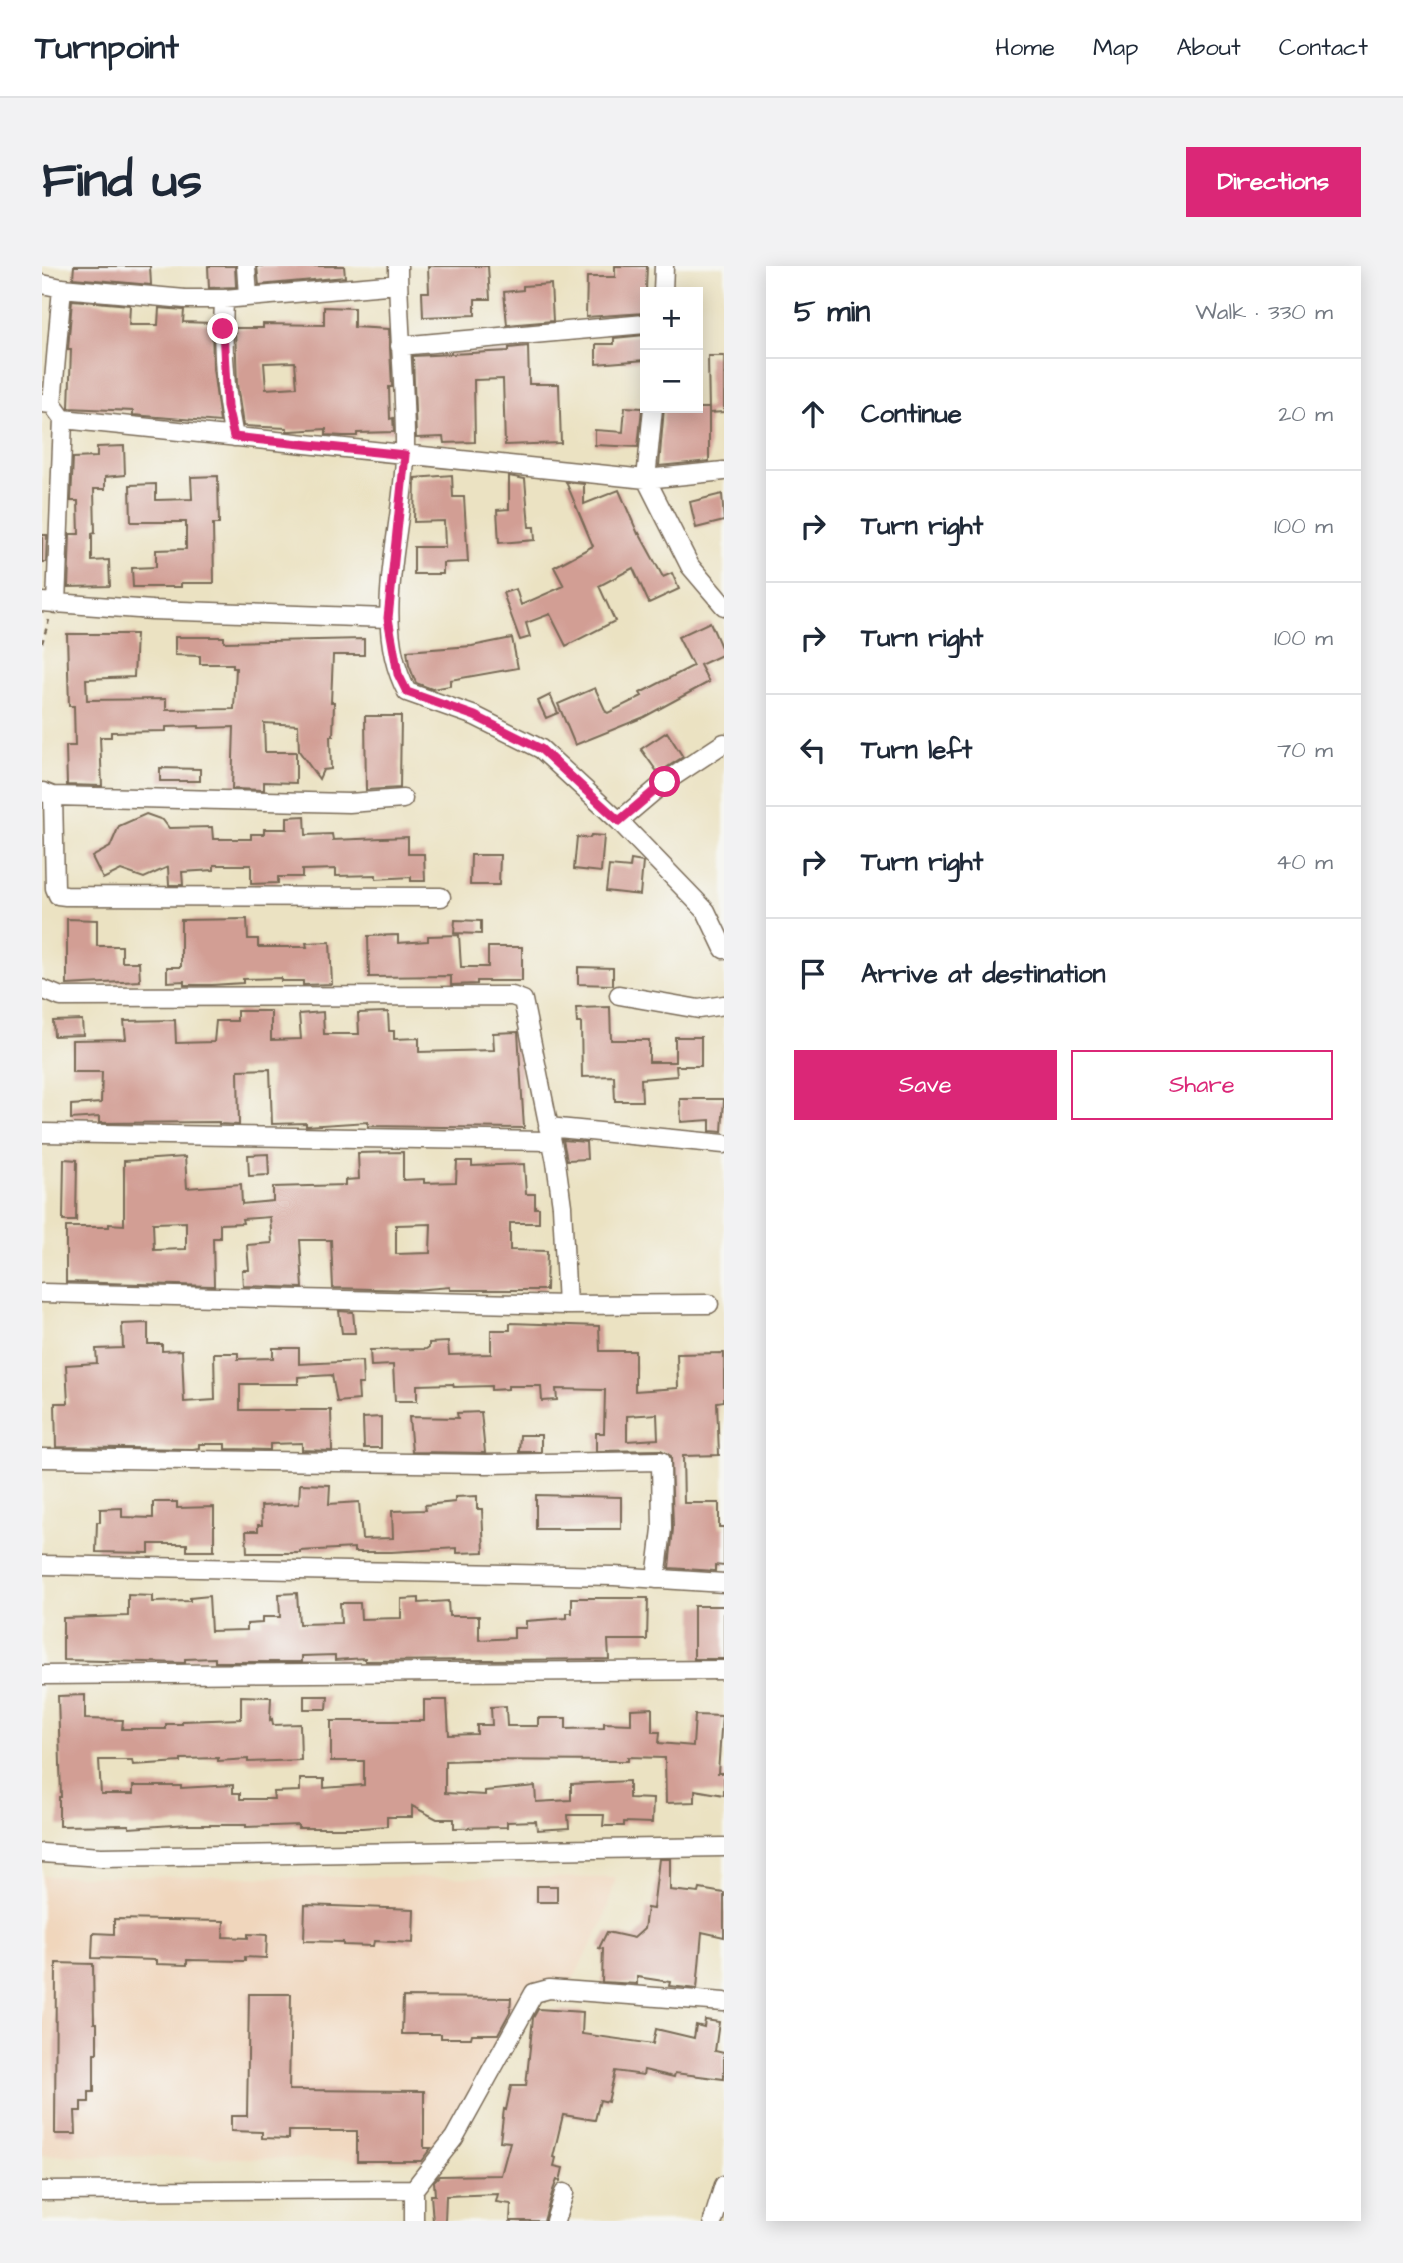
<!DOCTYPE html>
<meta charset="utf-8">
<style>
:root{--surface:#fff;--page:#f2f2f3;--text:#1f2937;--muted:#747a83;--line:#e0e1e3;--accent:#db2777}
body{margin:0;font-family:"Architects Daughter",sans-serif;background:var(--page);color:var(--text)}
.controls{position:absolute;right:21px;top:21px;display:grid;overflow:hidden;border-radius:0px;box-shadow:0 4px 18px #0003}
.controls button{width:63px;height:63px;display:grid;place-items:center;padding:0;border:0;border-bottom:2px solid var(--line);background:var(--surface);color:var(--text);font:35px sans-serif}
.stop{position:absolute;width:21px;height:21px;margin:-16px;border:5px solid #db2777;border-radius:50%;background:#fff}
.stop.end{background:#db2777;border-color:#fff;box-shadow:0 2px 7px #0008}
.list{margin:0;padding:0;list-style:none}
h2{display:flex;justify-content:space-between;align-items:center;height:91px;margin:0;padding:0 28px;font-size:30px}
h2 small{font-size:23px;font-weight:400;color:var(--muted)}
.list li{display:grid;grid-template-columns:46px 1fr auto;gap:21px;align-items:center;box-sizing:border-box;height:112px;padding:0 28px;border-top:2px solid var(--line)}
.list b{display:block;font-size:26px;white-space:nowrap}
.list em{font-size:23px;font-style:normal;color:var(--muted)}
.actions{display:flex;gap:14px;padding:21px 28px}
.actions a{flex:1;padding:16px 0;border:2px solid var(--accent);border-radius:0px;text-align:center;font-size:24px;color:var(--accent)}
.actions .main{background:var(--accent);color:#fff}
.icon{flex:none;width:38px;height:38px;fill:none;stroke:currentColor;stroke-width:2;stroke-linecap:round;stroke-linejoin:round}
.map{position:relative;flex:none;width:682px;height:1955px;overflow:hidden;border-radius:0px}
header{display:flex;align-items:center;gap:42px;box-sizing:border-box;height:98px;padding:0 35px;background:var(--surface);border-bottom:2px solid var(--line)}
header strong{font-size:33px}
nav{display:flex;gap:38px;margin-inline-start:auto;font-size:24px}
.intro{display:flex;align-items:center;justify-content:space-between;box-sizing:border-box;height:168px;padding:0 42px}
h1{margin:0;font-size:49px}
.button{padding:18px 32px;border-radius:0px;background:var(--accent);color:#fff;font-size:24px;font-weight:700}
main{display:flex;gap:42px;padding:0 42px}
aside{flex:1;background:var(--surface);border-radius:0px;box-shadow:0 4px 18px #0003}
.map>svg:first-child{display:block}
.built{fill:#f0d6bc}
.building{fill:#d29e94;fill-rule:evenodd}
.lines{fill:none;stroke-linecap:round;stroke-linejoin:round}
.minor-casing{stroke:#796a57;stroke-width:21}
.path{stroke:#796a57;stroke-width:2.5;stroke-dasharray:5 5;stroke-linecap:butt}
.minor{stroke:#fff;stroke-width:18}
.route{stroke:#db2777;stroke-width:9}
</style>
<header>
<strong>Turnpoint</strong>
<nav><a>Home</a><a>Map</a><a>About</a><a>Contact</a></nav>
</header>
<div class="intro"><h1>Find us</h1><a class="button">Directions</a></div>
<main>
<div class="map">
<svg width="682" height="1955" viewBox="0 0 682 1955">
<rect width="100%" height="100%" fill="#f6f6f2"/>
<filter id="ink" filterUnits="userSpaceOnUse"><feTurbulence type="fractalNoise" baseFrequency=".0143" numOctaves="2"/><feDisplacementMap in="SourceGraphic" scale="14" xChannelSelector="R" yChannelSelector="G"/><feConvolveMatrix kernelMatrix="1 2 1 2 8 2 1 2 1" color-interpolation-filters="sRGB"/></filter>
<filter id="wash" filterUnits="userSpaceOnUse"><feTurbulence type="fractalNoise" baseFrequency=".00686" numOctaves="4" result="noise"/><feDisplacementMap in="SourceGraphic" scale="28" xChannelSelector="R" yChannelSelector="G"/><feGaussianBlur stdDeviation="1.57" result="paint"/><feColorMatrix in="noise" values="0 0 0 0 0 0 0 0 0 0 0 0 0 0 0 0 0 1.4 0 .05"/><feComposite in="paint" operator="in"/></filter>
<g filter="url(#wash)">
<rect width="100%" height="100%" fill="#ebe2c2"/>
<path class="built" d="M0,1610L574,1612L561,1657L528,1719L496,1717L391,1895L0,1889Z"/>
<g id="blocks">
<path class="building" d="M32,0H108L109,19L31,12Z
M166,0H193L194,21L167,22Z
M215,0H302L303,11L217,19Z
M386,0H446L448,33H433V49L381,51L380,26H387Z
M573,0H605L603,47L544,51L545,11H573Z
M509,18L511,55L465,59L462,26L481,24V20Z
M30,34L88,39L87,59H116L117,42L142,44L141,56L170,57L171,103L178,156L91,149V145L27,142L29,83H26Z
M282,41L312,42V61L347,63L350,121H347L348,153L351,152L352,166L315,167V170H301L284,169V163L248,165H245V162L201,160L195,118L193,62H221V58L282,59ZM253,96L255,121L224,123L222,97Z
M603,69V94L554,98V78H572V72Z
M486,80L487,118H517L519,177L463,179L461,113L432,114L433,176L402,177L401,171L374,172L371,90L467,85V82Z
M666,90H682V146L667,147Z
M583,141L600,142L596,181L553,179V164L581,166Z
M622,142H667V195L617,200Z
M82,180L83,209L63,211V223H52L53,267L50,268V295L67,294L68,320L26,321L28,268H37L36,235H29L31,192L55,191V181Z
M410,209L411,231H422L426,296L401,297V308H372V281H403L402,255L372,256L373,212Z
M176,210L177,258H171L172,317H139V321H91L90,302L114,301V284L144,283V256H89L88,219L114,218V234L150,233L149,211Z
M467,210L483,213L487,261H492L493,274L457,277L455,244L467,243Z
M524,216L542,218V238L577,224L596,268L597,267L621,311L630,307L637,323L607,337L591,302L557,320L573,355L524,380L508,348L484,357L488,371L478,374L461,327L474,323L479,339L522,320L512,301L551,280Z
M680,228L682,255L654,262L648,236Z
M0,269H5L4,296H0Z
M668,356L682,388L658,399L667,416L602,451L533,479L516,438L553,422L564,446L566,447L600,430L598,427L651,400L636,371Z
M25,368H94L92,411L44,413L45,434L124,433V444L192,443L194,402H191V398H158V390L133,389V371H182V376L322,373V389H291L289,436H292L291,470H288L289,503L281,504L277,513L257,485L256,459L222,457L223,486H254V517L222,516V524L190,523L192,461L157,462V460L124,461V465L69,466V471H58L60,520L25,519L24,480H33L32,440H27Z
M470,372L476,402L408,414V420L390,423L374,417L367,399L365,385L430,380Z
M508,429L516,447L504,452L496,435Z
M323,450H359L358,522L324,524Z
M625,466L641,491L616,507L599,483Z
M118,502L158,503V515H118Z
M104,548L121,554L127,562L170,561L171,573H209V568H222V563H245V551L263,550L264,569L290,568L291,574L366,571V588H382L383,615H369V611L334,613V609L294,610V603L260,604V611H236V617L209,618V599H172V604L140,606L141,619H127L126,601L102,612L79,604L61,613L50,591L68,581L77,560Z
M549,569L562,570L559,606L532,603L535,571L548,572Z
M429,589H458L457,619H428Z
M589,594L601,596L598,629L564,625L567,600L588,602Z
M25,653L55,654V680H80V696H97L98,715L25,719Z
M205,653L206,673H216V681H265L264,677L288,676L290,718L261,719V715H239V712L201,713V717L170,719H142V715L125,716V701H139V654Z
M413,654L439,655V668L412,667Z
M356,669V677L386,675V670L417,669L419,701H446V681H480V715H435V718L409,719V710L327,711L326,670Z
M536,701L571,702V719L536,718Z
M568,741L569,774H607V796H633V771H659V800H634L635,810L599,813L600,835H573L572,810L540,811L539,757H535L534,742Z
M195,745H229V774L259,773L257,748L281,746L282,768H317L316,747L346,746L347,765H352V773L377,772V786L452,784L451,767L476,766L482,862L326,860V856L264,860V857L230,858L228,803L196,804L197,859L177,858V856L57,857V851L29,853V839L59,837L60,806H30V774L84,773L82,755L133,754L134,777L172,776L174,755H195Z
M40,754L41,769L12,770L11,755Z
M638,833H682L680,866L668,865V854L639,856Z
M521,874L544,876L545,893L525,894Z
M361,886V914L382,913V917L414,916L415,895H430V900L482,898L484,928H493V942H497V957H468V984L505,985L504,1024H408V1021L372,1024L291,1022L289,974H258L261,1022L201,1020L200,1004H207L205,979L230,977L228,951L200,953L201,957L178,958V972H171L172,1020L24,1016V961H67V958L82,959V895L143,891L145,922L199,918L200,938L231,935V921L303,919V914L317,913L316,887ZM144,956V983L112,984L111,957ZM389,958L388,987L354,988V959Z
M226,888L227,909L207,910L206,889Z
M22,893L35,894L34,955H21Z
M297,1045L311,1046L313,1067H300Z
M106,1057V1078H120V1085L140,1084L142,1136L173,1134L172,1087H196V1093L231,1092V1082H257V1098L320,1095L321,1118H316L317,1134L295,1136L290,1109L256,1111V1118H198V1144H289L290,1185L260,1184V1177L228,1178V1184L183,1183V1178H157V1182L151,1183L14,1181L13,1137H26L24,1099L55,1097L54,1083L81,1082L80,1058Z
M468,1057L557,1060L558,1085H593V1125L636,1122L635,1088L682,1087V1135L675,1136L677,1189L641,1190L642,1237H677V1261H682V1300L673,1299V1305L627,1302L631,1263L629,1190L619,1184L554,1185V1167H562L563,1124L514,1123L515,1134L500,1135L499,1120H466V1123L449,1124V1120L412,1121L411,1118L375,1119V1135H353L351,1099L329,1100L328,1084L384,1083L387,1081V1077L406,1076L407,1089L449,1088V1064H468ZM615,1148L616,1173L585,1175V1150Z
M439,1146L443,1187L370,1186L367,1151L416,1152L415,1147Z
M339,1151V1182H322L321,1152Z
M478,1169H499V1186H477Z
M258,1218L288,1219L287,1238L317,1236L320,1273L351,1272L350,1245L384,1244L383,1239L413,1236V1231L435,1230V1243H440L442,1286L415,1287V1282L349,1286H312V1282L258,1285V1287H205L204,1265H216V1259H220L219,1240L257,1238Z
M494,1229L579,1231V1263H494Z
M111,1236H135V1242L172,1241V1285H145V1278H107V1287L54,1286L55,1256H58V1243L80,1242V1251L111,1252Z
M255,1327L257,1358L299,1357L298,1337H318L319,1353L359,1352V1333L377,1332V1337L406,1335L407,1350H437V1374L472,1372V1362H484V1355L525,1352V1347H530V1332H606L605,1374H566L567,1393L323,1395V1392L293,1394V1389L260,1390V1396H173V1392L143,1393V1397L21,1394V1352L86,1350V1329L110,1330V1336L148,1335V1332L167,1330L169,1365L205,1364V1358L220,1357V1351H238L237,1328Z
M652,1340H682V1393H652Z
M43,1429V1453L81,1454L80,1463H124V1458H140V1455L199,1453V1430L229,1431L228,1454L230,1453L231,1459L258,1458L259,1494L206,1496V1493L176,1495V1492L139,1493V1496L91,1499L90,1494H57L59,1528H91V1520H139V1522L191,1519V1527H198V1533H232L231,1526L258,1525V1513H282V1522L322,1519V1495H289V1455H382V1434H405L407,1469L435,1468V1459H450L449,1441L464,1440L465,1460H496V1452H524V1463L562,1462V1457L589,1458V1443L610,1442V1466H618L617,1477L651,1480L653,1449L680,1450L676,1507H682V1529L653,1524V1536L624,1537L623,1492L586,1491V1495L434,1494L403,1495V1527L443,1529V1525L493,1520L494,1536L529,1534V1518L587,1515V1532L611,1533L610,1557L582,1556V1560H561L562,1549H526L527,1562L495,1564L494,1555L465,1556V1561L412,1562V1553H395L370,1540V1551H345V1560L320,1562H256V1559L204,1561V1559H146V1558L87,1562V1559L17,1560V1531H19L16,1430Z
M262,1430H286L285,1443H262Z
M617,1593H628V1624L657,1627L658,1623L682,1627V1671L660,1666L655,1723L627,1720L628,1716L595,1711V1718L560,1716L561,1683L557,1682L565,1666L592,1672L602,1663L605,1642L611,1643Z
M495,1620H515V1636H495Z
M263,1639L372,1643L371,1677L332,1675L331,1680L301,1679V1676L262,1675Z
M72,1653L182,1655L181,1671L206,1672V1668L225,1669L224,1692L203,1691V1695L145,1694V1699L114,1698V1694L50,1692L51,1667L72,1668Z
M14,1697L51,1698L52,1757H55V1787H52V1826H47V1836H39V1845H33L34,1868H13Z
M207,1728H249L247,1824L382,1825V1882H389L379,1895H315V1865H247V1873L220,1872V1866L189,1865V1850H205Z
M361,1731L469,1732L468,1746L456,1768H430L429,1772H399V1768H360Z
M496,1743L541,1746L540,1768L611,1778L614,1763L652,1772L654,1759L662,1761L663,1754L677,1756L673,1785L682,1787V1813L633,1807L632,1811L602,1804L601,1809L573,1805L566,1836L558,1834L553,1854L521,1849L511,1891L514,1892L512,1900L521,1902L518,1915L515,1914L511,1924L502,1955H468L469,1938L454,1936L456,1928L404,1930L403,1955H391L389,1929H393L392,1915L397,1910L459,1909L468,1876L458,1875L462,1843L464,1844L469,1820H484L491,1752Z"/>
</g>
</g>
<g filter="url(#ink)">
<use href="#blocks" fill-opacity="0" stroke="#796a57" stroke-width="2"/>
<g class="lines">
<g class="minor-casing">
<path id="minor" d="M204,0L206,30
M356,0C356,63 364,126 363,188C362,264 327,355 365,426L433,450L499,483L577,555L664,645L682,683
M0,18L20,22L143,33H182L356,18
M621,26L622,0
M182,33C180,79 182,125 192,171
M358,80L603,58
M0,137L10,138L21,153L604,213L682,205
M10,138L20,22
M611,142L604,213L648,300L682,340
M0,336L110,344L346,352
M14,338L21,153
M1,526L11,530L307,537L361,533
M11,530L13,622L16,629L24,630L399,631
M577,555L623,516L682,477
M0,723L19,731L470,730L481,734L514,896L520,940L525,1039
M577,729L657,743L682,739
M506,861L682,878
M0,867L508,875
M0,1027L525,1039L667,1038
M0,1192L444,1198L619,1195L620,1263L614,1313
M0,1299L572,1310L682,1317
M0,1409L682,1404
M0,1587L59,1591L682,1581
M0,1925L372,1923
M372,1955V1923L412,1872L492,1727L507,1723L682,1736
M513,1955L522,1927
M671,1955L682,1919"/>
</g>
<path class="path" d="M0,377L7,354"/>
<use href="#minor" class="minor"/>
</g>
</g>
<g class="lines" filter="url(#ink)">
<path class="route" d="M181,63L185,141L192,171L363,189L346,352L356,408L365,426L433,450L499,483L577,555L623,516"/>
</g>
</svg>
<div class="controls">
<button>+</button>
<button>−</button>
</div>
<div class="stop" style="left:623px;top:516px"></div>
<div class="stop end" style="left:181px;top:63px"></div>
</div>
<aside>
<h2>5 min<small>Walk · 330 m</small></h2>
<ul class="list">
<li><svg class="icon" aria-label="ahead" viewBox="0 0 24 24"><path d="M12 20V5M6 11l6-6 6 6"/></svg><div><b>Continue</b></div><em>20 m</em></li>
<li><svg class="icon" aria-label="right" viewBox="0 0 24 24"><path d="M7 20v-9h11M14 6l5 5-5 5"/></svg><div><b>Turn right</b></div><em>100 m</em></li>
<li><svg class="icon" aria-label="right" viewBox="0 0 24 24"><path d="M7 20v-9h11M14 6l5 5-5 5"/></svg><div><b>Turn right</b></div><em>100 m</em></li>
<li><svg class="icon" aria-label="left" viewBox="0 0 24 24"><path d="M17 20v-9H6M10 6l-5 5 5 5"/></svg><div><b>Turn left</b></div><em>70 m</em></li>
<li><svg class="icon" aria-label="right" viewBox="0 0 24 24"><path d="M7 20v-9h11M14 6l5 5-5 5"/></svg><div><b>Turn right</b></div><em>40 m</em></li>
<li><svg class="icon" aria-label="arrive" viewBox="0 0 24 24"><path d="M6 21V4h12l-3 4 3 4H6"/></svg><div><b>Arrive at destination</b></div></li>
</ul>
<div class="actions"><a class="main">Save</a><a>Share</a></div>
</aside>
</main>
